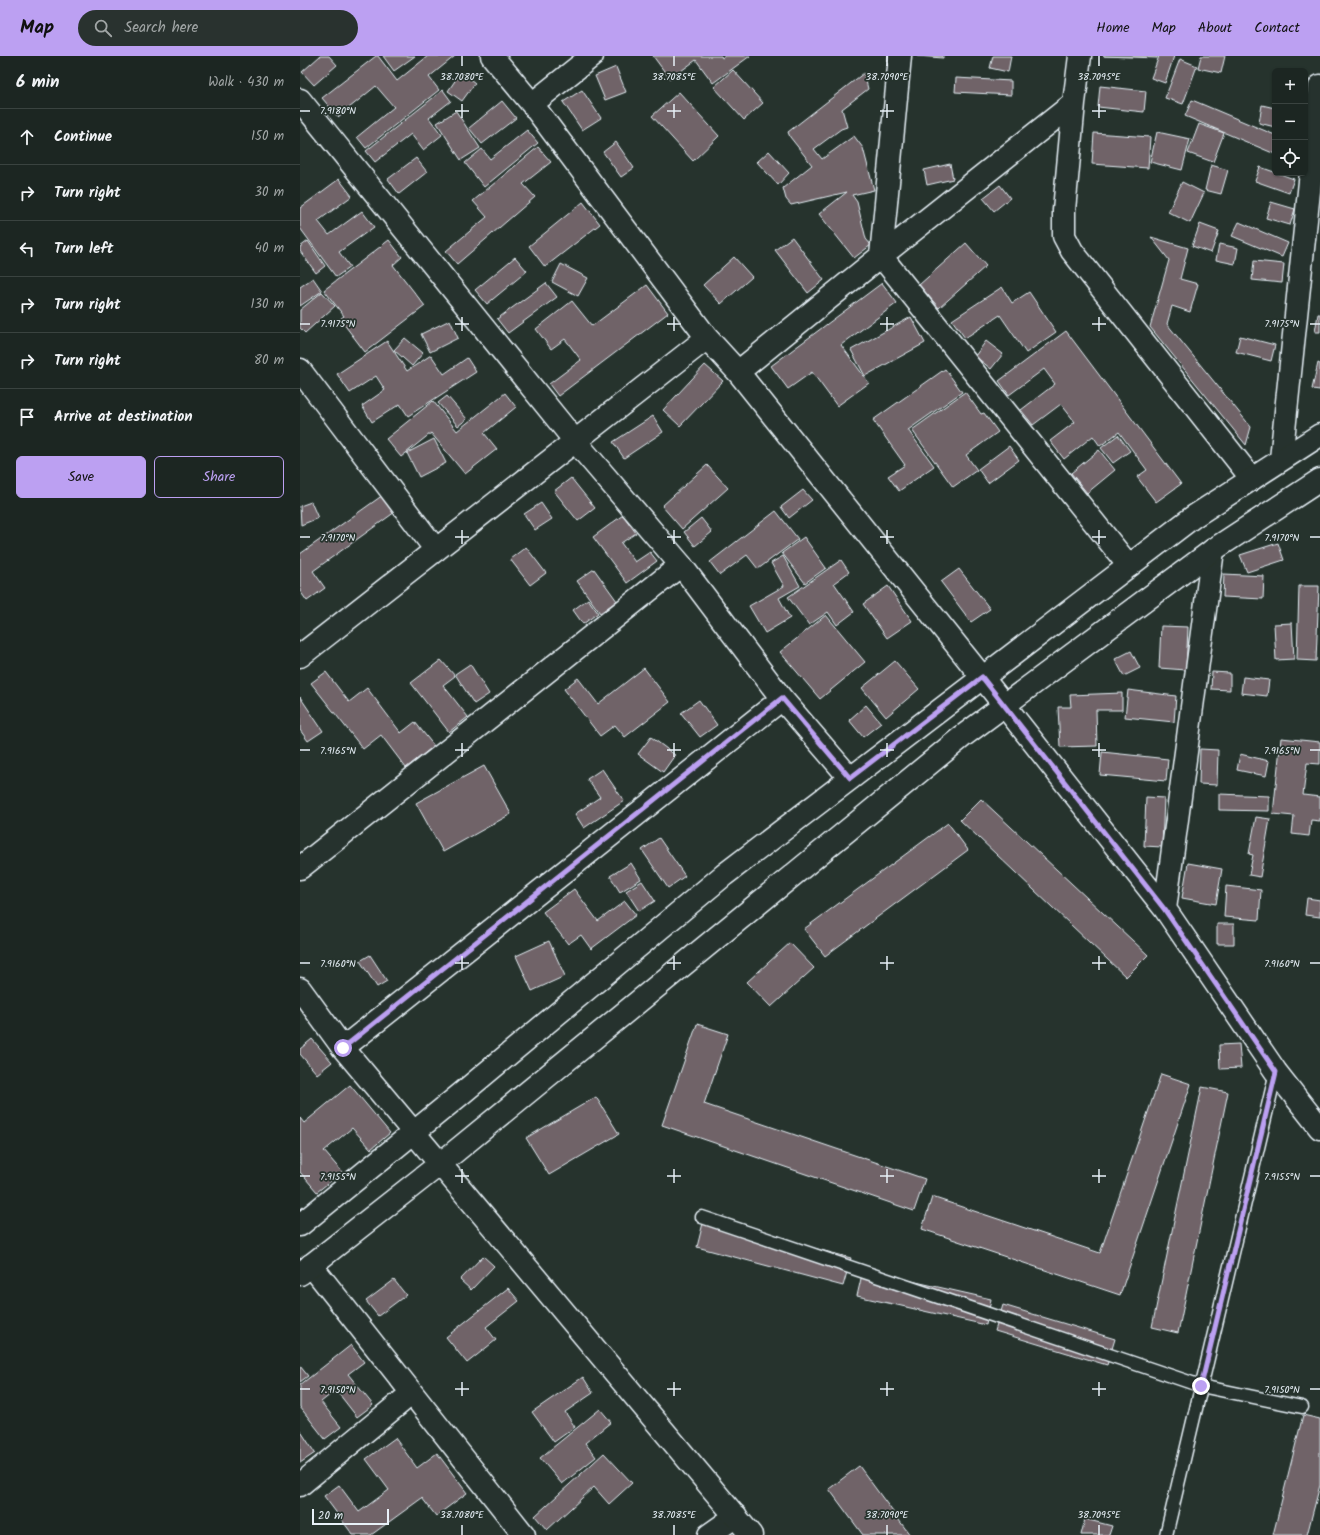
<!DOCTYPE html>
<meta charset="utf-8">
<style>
:root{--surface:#1c2622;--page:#29322f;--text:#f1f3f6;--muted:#a0a5a5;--line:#3a4340;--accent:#bca0f2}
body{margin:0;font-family:Kalam,sans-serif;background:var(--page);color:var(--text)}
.controls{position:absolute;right:12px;top:12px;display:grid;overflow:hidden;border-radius:6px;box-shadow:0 1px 3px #0004}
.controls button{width:36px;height:36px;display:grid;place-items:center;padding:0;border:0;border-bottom:1px solid var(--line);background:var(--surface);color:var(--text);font:20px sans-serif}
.scale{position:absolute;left:12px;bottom:10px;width:77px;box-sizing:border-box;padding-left:4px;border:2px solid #e8f1f8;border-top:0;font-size:11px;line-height:14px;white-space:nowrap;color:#e8f1f8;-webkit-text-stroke:3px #26332d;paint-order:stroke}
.stop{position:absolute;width:12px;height:12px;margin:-9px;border:3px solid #bca0f2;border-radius:50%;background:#fff}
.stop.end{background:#bca0f2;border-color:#fff;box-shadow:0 1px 4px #0008}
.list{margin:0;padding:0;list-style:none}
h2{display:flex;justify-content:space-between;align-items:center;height:52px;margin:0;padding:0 16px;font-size:17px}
h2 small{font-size:13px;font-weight:400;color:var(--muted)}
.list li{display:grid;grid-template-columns:26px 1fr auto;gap:12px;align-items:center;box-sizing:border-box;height:56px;padding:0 16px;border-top:1px solid var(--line)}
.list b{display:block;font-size:15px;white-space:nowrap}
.list em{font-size:13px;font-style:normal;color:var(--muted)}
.actions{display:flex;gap:8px;padding:12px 16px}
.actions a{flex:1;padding:9px 0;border:1px solid var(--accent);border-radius:6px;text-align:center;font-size:14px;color:var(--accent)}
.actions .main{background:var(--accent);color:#111}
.icon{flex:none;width:22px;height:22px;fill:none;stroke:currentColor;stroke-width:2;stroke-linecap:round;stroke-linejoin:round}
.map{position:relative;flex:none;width:1020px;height:1479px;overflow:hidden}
header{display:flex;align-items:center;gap:24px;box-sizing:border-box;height:56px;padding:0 20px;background:var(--accent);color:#111}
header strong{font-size:19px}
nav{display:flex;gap:22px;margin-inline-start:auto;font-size:14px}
.search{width:280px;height:36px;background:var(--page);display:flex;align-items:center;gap:10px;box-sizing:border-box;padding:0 14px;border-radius:22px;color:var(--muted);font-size:15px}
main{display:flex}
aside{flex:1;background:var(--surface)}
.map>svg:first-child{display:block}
.building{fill:#6f6468;stroke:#e8f1f8}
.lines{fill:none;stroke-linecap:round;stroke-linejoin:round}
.lane-casing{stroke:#e8f1f8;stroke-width:15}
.street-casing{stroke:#e8f1f8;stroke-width:25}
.secondary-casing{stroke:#e8f1f8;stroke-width:25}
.lane{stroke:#26332d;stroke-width:12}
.street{stroke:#26332d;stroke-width:22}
.secondary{stroke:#26332d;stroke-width:22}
.route{stroke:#bca0f2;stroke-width:5}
.ticks{fill:none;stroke:#e8f1f8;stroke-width:1.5}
.ticks-label{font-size:10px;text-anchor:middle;fill:#e8f1f8;stroke:#26332d;stroke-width:3.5;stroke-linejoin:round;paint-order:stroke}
</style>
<header>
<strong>Map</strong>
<div class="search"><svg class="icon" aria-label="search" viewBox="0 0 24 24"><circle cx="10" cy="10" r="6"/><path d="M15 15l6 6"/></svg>Search here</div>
<nav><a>Home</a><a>Map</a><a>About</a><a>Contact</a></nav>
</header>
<main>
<aside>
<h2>6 min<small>Walk · 430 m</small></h2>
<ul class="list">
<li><svg class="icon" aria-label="ahead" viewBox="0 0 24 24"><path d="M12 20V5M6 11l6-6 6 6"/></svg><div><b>Continue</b></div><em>150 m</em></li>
<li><svg class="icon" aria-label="right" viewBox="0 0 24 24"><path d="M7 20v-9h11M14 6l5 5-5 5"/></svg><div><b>Turn right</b></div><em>30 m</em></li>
<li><svg class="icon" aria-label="left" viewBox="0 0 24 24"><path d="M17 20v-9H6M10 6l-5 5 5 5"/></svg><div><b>Turn left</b></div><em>40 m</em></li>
<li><svg class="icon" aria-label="right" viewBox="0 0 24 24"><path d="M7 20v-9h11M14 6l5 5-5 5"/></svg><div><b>Turn right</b></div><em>130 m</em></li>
<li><svg class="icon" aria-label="right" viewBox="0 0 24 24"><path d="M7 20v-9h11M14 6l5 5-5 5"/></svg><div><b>Turn right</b></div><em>80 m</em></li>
<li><svg class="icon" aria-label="arrive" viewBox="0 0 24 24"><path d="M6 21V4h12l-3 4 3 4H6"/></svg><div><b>Arrive at destination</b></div></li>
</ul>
<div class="actions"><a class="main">Save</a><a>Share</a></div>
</aside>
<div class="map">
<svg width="1020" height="1479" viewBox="0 0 1020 1479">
<rect width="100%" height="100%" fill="#26332d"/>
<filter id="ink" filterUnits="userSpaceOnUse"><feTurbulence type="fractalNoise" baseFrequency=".025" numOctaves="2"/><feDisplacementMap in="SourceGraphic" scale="8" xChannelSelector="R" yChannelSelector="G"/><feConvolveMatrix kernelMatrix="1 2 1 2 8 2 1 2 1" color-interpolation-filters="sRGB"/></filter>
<g filter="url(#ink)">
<path class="building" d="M20,0H29L37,9L14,29L2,16Z
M76,0H78L97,25L128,0H155L129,21L139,34L66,92L57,81L94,51L76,30L38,61L22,42Z
M83,0H115L94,15Z
M353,0H421L422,2L425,0H450L413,27L396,4L370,23Z
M617,0H643V2Z
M693,0H711L708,16L690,12Z
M803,0H857V2Z
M859,0H874L865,27L851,22Z
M901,0H925L921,17L898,12Z
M880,3L897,10L883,48L865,42Z
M316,11L326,36L305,44L295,20Z
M433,14L463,47L444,64L414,31Z
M161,16L175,27L162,45L148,35Z
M564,17L568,33L542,53L547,71L541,73L514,93L522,103L554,80L563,92L574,134L552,139L557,146L566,183L571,189L554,202L519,158L547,136L491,149L486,143L483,132L512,109L490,81L488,76Z
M656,22L711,25V39L655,36Z
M800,30L846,35L844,56L798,51Z
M143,34L151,45L129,62L142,79L123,94L111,78L75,106L66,95Z
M282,34L301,62L282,74L263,46Z
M379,36L419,80L393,105L352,60Z
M892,44L975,79V98L885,60Z
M202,45L216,62L182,88L169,72Z
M962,49L975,52V71L959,67Z
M156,55L180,92L161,104L137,67Z
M899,68L924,77L913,106L888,97Z
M227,74L238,87L184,131L165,107L182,93L190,103Z
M857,76L890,83L882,114L850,106Z
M794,77L850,81L848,112L792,108Z
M316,86L334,112L321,121L303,96Z
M238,91L251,106L223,128L235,141L157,208L146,195L187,161L173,145Z
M469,95L489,117L478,129L457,106Z
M116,102L127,116L99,138L88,123Z
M650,108L653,123L627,129L624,114Z
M911,109L928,114L921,138L905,134Z
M960,111L994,123L989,137L955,125Z
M39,123L52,140L18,165L29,179L62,155L74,171L39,196L50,211L36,221L0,172V152Z
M882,126L904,137L890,167L868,156Z
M700,129L710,142L694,155L683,142Z
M283,146L300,168L245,211L229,190Z
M971,146L995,153L990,169L966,162Z
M939,166L988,187L982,201L932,180Z
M900,168L919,175L911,197L892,190Z
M492,181L524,224L508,237L475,194Z
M851,181L888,192L880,223L898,228L890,256L872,250L867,268L951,371L946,389L850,271L869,204Z
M89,184L102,201L93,209L125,250L65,296L40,263L44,260L24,234Z
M8,185L25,210L16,217L0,195V191Z
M666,187L686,210L639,252L619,229Z
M919,188L938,192L935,208L916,204Z
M215,201L227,215L187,248L175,234Z
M434,201L452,221L421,248L403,229Z
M954,205L984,208L982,227L952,224Z
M261,208L288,222L278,240L252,226Z
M13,222L22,235L0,250V231Z
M246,227L257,241L208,277L197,263Z
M582,227L597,247L541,289L569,327L537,350L512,316L488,333L471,310Z
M347,229L368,257L258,340L249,328L281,304L265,283L251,293L236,273L272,245L292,270Z
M702,231L712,247L729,236L756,276L726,297L700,259L665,282L652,264Z
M22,236L35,250L5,277L0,272V254Z
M1018,258H1020V276H1015Z
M611,261L625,287L565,320L551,294Z
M150,264L158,282L130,296L121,278Z
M766,275L881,428L856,446L837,421L847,414L819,376L800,390L793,380L764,403L750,385L775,366L761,348L733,369L721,354L755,328L744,313L709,339L699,325Z
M940,280L975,289L971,305L936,296Z
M105,282L123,297L112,310L94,294Z
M87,285L107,315L131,299L144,318L167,302L176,316L108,360L100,348L72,366L62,350L85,334L76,320L50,337L37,318Z
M686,285L703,298L691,313L675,300Z
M1018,307L1020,308V334L1012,333Z
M405,309L423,325L380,370L363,354Z
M645,313L662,336L608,374L634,410L599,435L588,420L605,409L573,364Z
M665,336L681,358L684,357L698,376L666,399L677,414L653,431L612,374Z
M205,337L216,351L184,377L197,393L165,418L131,377L101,401L86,383L133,345L157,375Z
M147,340L167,363L158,370L138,347Z
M353,360L363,376L324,402L313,386Z
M818,379L830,395L813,407L801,392Z
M134,383L146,407L119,421L107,397Z
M709,390L719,404L688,427L678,413Z
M799,394L815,414L787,437L771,417Z
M407,409L428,432L382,473L362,450Z
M271,422L295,452L278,465L254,435Z
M503,434L512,444L489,462L481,451Z
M83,439L95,456L13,515L25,532L7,545L0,535V498Z
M11,446L18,462L1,469L0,450Z
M241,447L252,463L235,474L224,458Z
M476,455L498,483L458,513L447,499L420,519L410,506Z
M323,459L336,477L321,487L335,506L350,496L357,505L327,527L293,481Z
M401,462L412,476L395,490L384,476Z
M504,481L526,512L505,527L482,497Z
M978,487L984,504L947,516L940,499Z
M226,491L246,517L230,529L210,503Z
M483,500L500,530L479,542L490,562L465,577L449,550L484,530L471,507Z
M541,504L549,516L534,527L554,556L537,569L528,556L509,569L488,541Z
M294,513L317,545L300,557L277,525Z
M659,513L690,553L671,566L641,526Z
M924,518L964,520L963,543L923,541Z
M588,530L612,565L587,582L563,548Z
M999,530H1019L1016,605L997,604Z
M288,543L298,557L283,568L273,554Z
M526,559L565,606L520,643L480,596Z
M992,567L994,603L976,604L974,568Z
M861,570L888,571L886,614L859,612Z
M831,595L840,612L824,620L815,603Z
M141,604L155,620L143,629L168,661L149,676L111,627Z
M595,605L619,633L586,661L562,632Z
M170,608L189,638L174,648L155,618Z
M344,612L370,646L325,681L315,669L300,680L264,633L278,622L298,648Z
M26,616L49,646L67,632L101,677L115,666L134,690L106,712L81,679L63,693L11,627Z
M912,616L930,617V634L911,633Z
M943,621L969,624L967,640L941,637Z
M828,634L876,640L874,666L825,661Z
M822,637V654H796L797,690L760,691L758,651H771L770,639Z
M0,641L23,675L8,685L0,674Z
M399,644L417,669L400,681L381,657Z
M566,649L581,667L563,681L549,664Z
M351,681L375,699L363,716L338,698Z
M981,682L1020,686V708L1007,707L1003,739L1020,741V765L1011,764L1009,780L992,778L994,760L973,758Z
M900,693L918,694L917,729L899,728Z
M802,696L868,703L866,725L800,719Z
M940,698L969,705L966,720L937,714Z
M184,710L211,758L143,796L116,747Z
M302,713L324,745L284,772L275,758L300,741L287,723Z
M919,738L969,740V755L919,754Z
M846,741L864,742L862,791L844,790Z
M681,743L848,899L826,921L660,764Z
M956,761L970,763L960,821L949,819L953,799L949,798Z
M648,767L668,794L525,900L504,873Z
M359,782L385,820L368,832L342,794Z
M331,807L341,823L320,836L310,820Z
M888,807L922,813L916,848L882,842Z
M342,825L355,845L339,855L326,835Z
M926,830L961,834L959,864L924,861Z
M274,833L298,865L325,845L336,859L291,893L281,879L268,888L243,856Z
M1007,842L1020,844V861L1005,859Z
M917,868H934V888H917Z
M249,885L265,920L232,935L216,900Z
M490,887L514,912L471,951L447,926Z
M70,899L87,925L77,931L60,905Z
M397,968L428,978L404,1048L625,1123L614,1155L362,1069Z
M12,983L32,1006L17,1018L0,998V993Z
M939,988L941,1012L920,1013L919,989Z
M861,1018L891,1028L820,1239L622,1173L632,1141L800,1197Z
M50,1029L90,1077L71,1093L52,1072L24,1095L42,1116L17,1136L0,1116V1062L4,1067Z
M902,1031L928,1036L878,1277L852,1271Z
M296,1041L319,1078L249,1119L226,1082Z
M404,1163L551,1202L543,1230L397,1191Z
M183,1200L194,1210L171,1234L160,1224Z
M563,1214L691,1243L686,1269L557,1240Z
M94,1224L106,1239L78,1260L66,1245Z
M208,1232L219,1245L186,1271L196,1284L167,1307L146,1281Z
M703,1249L815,1283L807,1309L695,1275Z
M51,1289L64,1306L48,1318L73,1349L57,1361L36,1334L21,1346L41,1371L25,1383L0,1351V1329Z
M0,1310L8,1320L0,1326Z
M283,1321L293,1337L265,1356L275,1371L254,1386L232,1356Z
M300,1353L311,1366L285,1387L296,1401L262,1428L240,1402Z
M1003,1359L1020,1363V1429L1007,1479H973Z
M0,1374L15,1397L0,1407Z
M95,1382L117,1412L137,1397L167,1437L136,1460L122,1442L71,1479H53L24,1440L39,1429L59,1456L89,1434L66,1403Z
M304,1397L332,1427L309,1448L294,1431L247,1474L235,1460Z
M559,1410L610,1479H563L529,1433Z
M785,1463L812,1470L809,1479H781Z"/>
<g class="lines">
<g class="lane-casing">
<path id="lane" d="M402,1161L901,1330L1002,1351
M866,1479L976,1016"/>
</g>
<g class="street-casing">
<path id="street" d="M192,0L232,48L407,282L438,316L682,621L865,853L976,1016L1020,1072
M600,0L581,200L829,510
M780,0L774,47L764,154V180L772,195L952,423
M0,44L275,385L381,509L482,643L550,722
M232,48L292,0
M0,314L136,494
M438,316L581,200L774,47
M981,403L1020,30
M0,600L407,282
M0,812L381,509
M865,853L913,494
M43,992L482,643
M11,1209L224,1479
M0,1429L112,1337
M409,1479L436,1460"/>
</g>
<g class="secondary-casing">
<path id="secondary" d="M0,933L43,992L451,1479
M0,1169L161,1038L424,819L893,461L1020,379
M0,1218L140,1108L663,680L913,494L1020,424"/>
</g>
<use href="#lane" class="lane"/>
<use href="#street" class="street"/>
<use href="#secondary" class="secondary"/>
</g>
</g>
<g class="lines" filter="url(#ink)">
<path class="route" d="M43,992L482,642L550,722L682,621L865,854L976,1016L901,1330"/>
</g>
<path class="ticks" d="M162,0V10M374,0V10M587,0V10M799,0V10M162,48V62M374,48V62M587,48V62M799,48V62M0,55H10M155,55H169M367,55H381M580,55H594M792,55H806M162,261V275M374,261V275M587,261V275M799,261V275M0,268H10M155,268H169M367,268H381M580,268H594M792,268H806M1010,268H1020M162,474V488M374,474V488M587,474V488M799,474V488M0,481H10M155,481H169M367,481H381M580,481H594M792,481H806M1010,481H1020M162,687V701M374,687V701M587,687V701M799,687V701M0,694H10M155,694H169M367,694H381M580,694H594M792,694H806M1010,694H1020M162,900V914M374,900V914M587,900V914M799,900V914M0,907H10M155,907H169M367,907H381M580,907H594M792,907H806M1010,907H1020M162,1113V1127M374,1113V1127M587,1113V1127M799,1113V1127M0,1120H10M155,1120H169M367,1120H381M580,1120H594M792,1120H806M1010,1120H1020M162,1326V1340M374,1326V1340M587,1326V1340M799,1326V1340M0,1333H10M155,1333H169M367,1333H381M580,1333H594M792,1333H806M1010,1333H1020M162,1469V1479M374,1469V1479M587,1469V1479M799,1469V1479"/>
<g class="ticks-label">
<text x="162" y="24">38.7080°E</text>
<text x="374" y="24">38.7085°E</text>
<text x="587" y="24">38.7090°E</text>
<text x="799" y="24">38.7095°E</text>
<text x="38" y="58">7.9180°N</text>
<text x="38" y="271">7.9175°N</text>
<text x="982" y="271">7.9175°N</text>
<text x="38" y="485">7.9170°N</text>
<text x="982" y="485">7.9170°N</text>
<text x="38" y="698">7.9165°N</text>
<text x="982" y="698">7.9165°N</text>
<text x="38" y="911">7.9160°N</text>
<text x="982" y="911">7.9160°N</text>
<text x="38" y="1124">7.9155°N</text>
<text x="982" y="1124">7.9155°N</text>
<text x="38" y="1337">7.9150°N</text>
<text x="982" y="1337">7.9150°N</text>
<text x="162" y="1462">38.7080°E</text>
<text x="374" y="1462">38.7085°E</text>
<text x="587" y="1462">38.7090°E</text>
<text x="799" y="1462">38.7095°E</text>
</g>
</svg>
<div class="controls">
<button>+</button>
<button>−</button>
<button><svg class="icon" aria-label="locate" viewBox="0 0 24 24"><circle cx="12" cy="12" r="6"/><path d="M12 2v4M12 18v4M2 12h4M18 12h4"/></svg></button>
</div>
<div class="scale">20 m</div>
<div class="stop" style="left:43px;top:992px"></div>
<div class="stop end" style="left:901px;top:1330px"></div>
</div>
</main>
